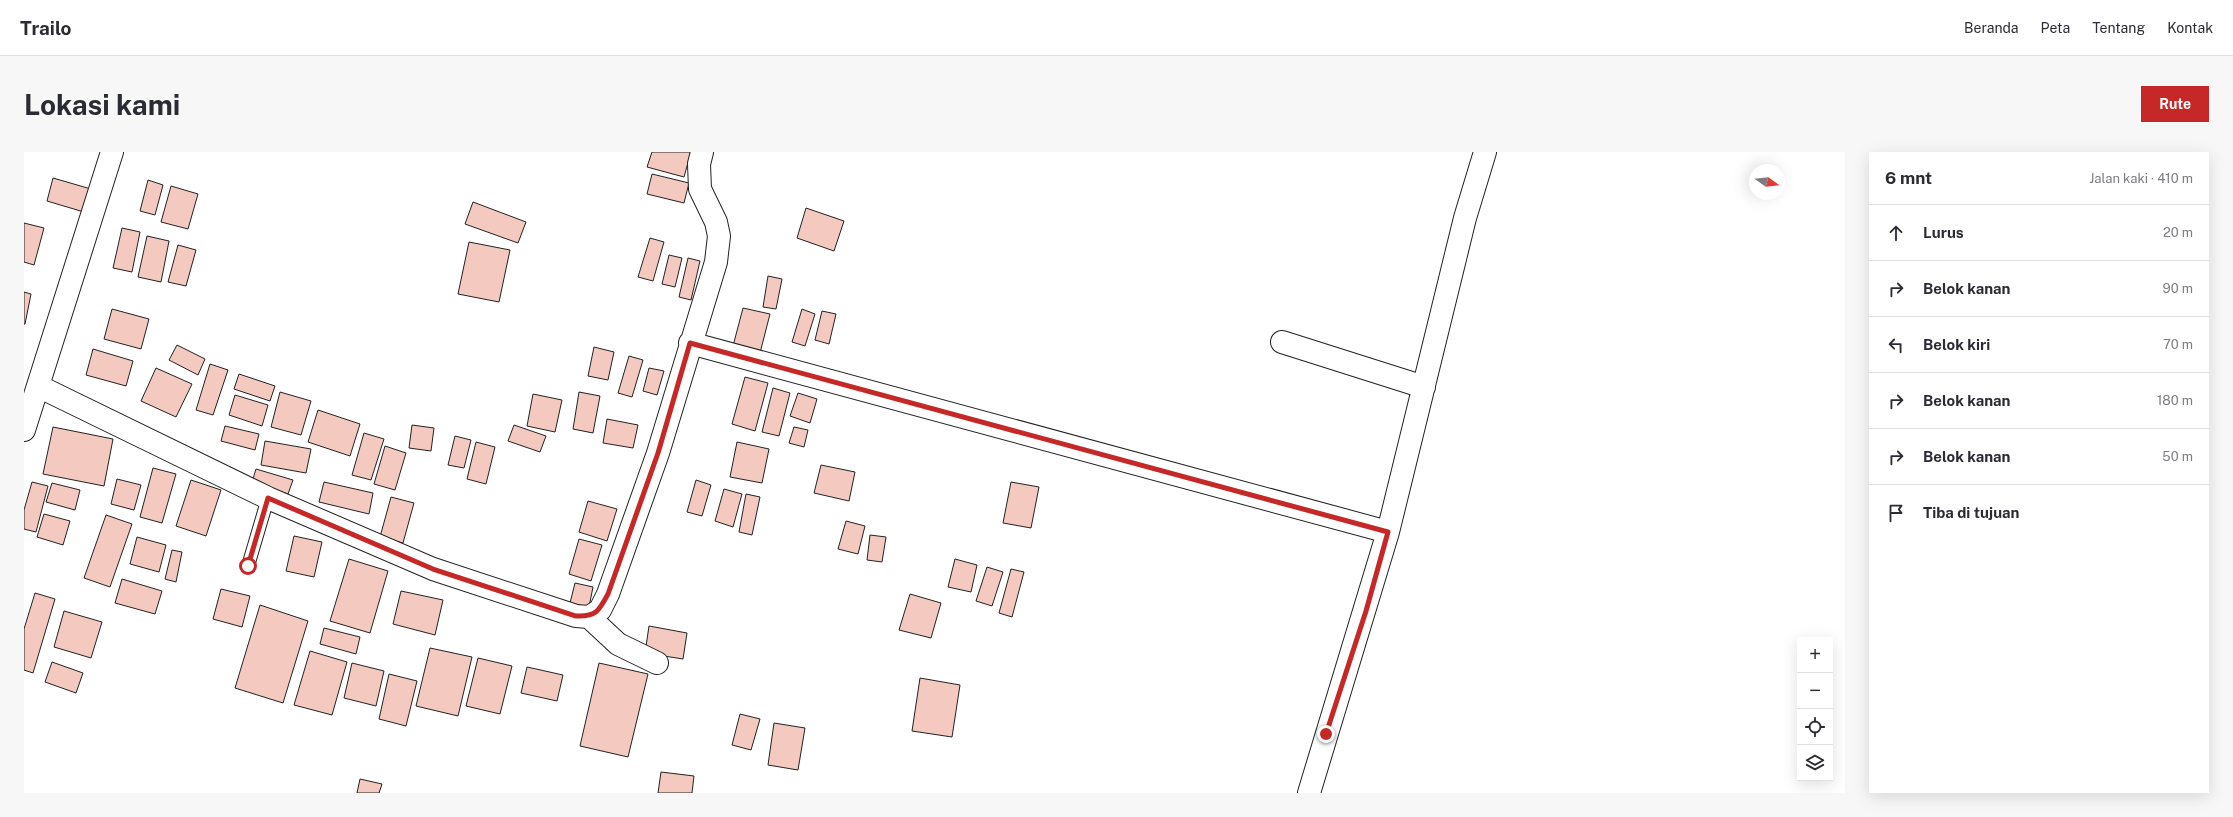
<!DOCTYPE html>
<html lang="id">
<meta charset="utf-8">
<style>
:root{--surface:#fff;--page:#f7f7f7;--text:#2b2b33;--muted:#7c7c81;--line:#e1e1e2;--accent:#c62828}
body{margin:0;font-family:"Public Sans",sans-serif;background:var(--page);color:var(--text)}
.controls{position:absolute;right:12px;bottom:12px;display:grid;overflow:hidden;border-radius:0px;box-shadow:0 4px 16px #0002}
.controls button{width:36px;height:36px;display:grid;place-items:center;padding:0;border:0;border-bottom:1px solid var(--line);background:var(--surface);color:var(--text);font:20px sans-serif}
.compass{position:absolute;left:1725px;top:12px;width:36px;height:36px;border-radius:50%;background:var(--surface);box-shadow:0 4px 16px #0002;rotate:105deg}
.stop{position:absolute;width:12px;height:12px;margin:-9px;border:3px solid #c62828;border-radius:50%;background:#fff}
.stop.end{background:#c62828;border-color:#fff;box-shadow:0 1px 4px #0008}
.list{margin:0;padding:0;list-style:none}
h2{display:flex;justify-content:space-between;align-items:center;height:52px;margin:0;padding:0 16px;font-size:17px}
h2 small{font-size:13px;font-weight:400;color:var(--muted)}
.list li{display:grid;grid-template-columns:26px 1fr auto;gap:12px;align-items:center;box-sizing:border-box;height:56px;padding:0 16px;border-top:1px solid var(--line)}
.list b{display:block;font-size:15px;white-space:nowrap}
.list em{font-size:13px;font-style:normal;color:var(--muted)}
.icon{flex:none;width:22px;height:22px;fill:none;stroke:currentColor;stroke-width:2;stroke-linecap:round;stroke-linejoin:round}
.map{position:relative;flex:none;width:1821px;height:641px;overflow:hidden;border-radius:0px}
header{display:flex;align-items:center;gap:24px;box-sizing:border-box;height:56px;padding:0 20px;background:var(--surface);border-bottom:1px solid var(--line)}
header strong{font-size:19px}
nav{display:flex;gap:22px;margin-inline-start:auto;font-size:14px}
.intro{display:flex;align-items:center;justify-content:space-between;box-sizing:border-box;height:96px;padding:0 24px}
h1{margin:0;font-size:28px}
.button{padding:10px 18px;border-radius:0px;background:var(--accent);color:#fff;font-size:14px;font-weight:700}
main{display:flex;gap:24px;padding:0 24px}
aside{flex:1;background:var(--surface);border-radius:0px;box-shadow:0 4px 16px #0002}
.map>svg:first-child{display:block}
.building{fill:#f3c9c0;stroke:#222}
.lines{fill:none;stroke-linecap:round;stroke-linejoin:round}
.lane-casing{stroke:#222;stroke-width:14}
.street-casing{stroke:#222;stroke-width:24}
.lane{stroke:#fff;stroke-width:12}
.street{stroke:#fff;stroke-width:22}
.route{stroke:#c62828;stroke-width:5}
</style>
<header>
<strong>Trailo</strong>
<nav><a>Beranda</a><a>Peta</a><a>Tentang</a><a>Kontak</a></nav>
</header>
<div class="intro"><h1>Lokasi kami</h1><a class="button">Rute</a></div>
<main>
<div class="map">
<svg width="1821" height="641" viewBox="0 0 1821 641">
<rect width="100%" height="100%" fill="#fff"/>
<path class="building" d="M628,0H667L660,25L623,15Z
M628,22L665,31L660,51L623,42Z
M29,26L67,37L60,60L23,49Z
M124,28L139,33L131,63L116,59Z
M147,34L174,42L164,77L137,70Z
M449,50L502,70L494,91L441,72Z
M782,56L820,69L810,99L773,86Z
M0,71L20,76L10,113L0,110Z
M98,76L116,80L108,120L89,116Z
M123,84L145,89L137,130L114,125Z
M626,86L640,90L629,129L614,125Z
M445,90L486,98L475,150L434,142Z
M154,93L172,98L162,134L144,130Z
M645,103L658,106L651,135L638,132Z
M664,106L676,109L667,148L655,145Z
M744,124L758,127L752,157L739,155Z
M0,140L7,142L1,172H0Z
M719,156L746,162L736,201L709,194Z
M88,157L125,167L117,197L80,187Z
M778,157L791,162L781,194L768,190Z
M798,159L812,162L805,192L791,188Z
M153,193L181,207L174,223L145,208Z
M570,195L590,200L584,228L564,224Z
M69,197L109,209L102,234L62,223Z
M605,204L619,208L608,245L594,241Z
M186,212L204,218L189,263L172,258Z
M132,216L168,232L152,265L117,249Z
M625,216L640,219L633,243L619,239Z
M215,222L251,234L246,249L210,237Z
M721,225L744,231L731,279L708,272Z
M749,236L766,241L755,284L738,280Z
M256,240L287,249L277,283L247,275Z
M555,240L576,244L569,281L549,277Z
M774,241L793,247L786,271L766,264Z
M509,242L538,248L531,280L503,274Z
M211,243L244,253L238,274L205,263Z
M294,258L336,272L326,304L284,290Z
M583,267L614,273L609,296L579,291Z
M388,273L410,276L407,299L385,296Z
M490,273L522,284L516,300L484,289Z
M201,274L235,282L231,298L197,289Z
M29,275L89,287L80,334L19,322Z
M770,275L784,278L780,295L765,291Z
M340,281L360,287L347,328L328,323Z
M431,284L447,288L440,316L424,313Z
M241,289L287,297L282,321L237,313Z
M452,290L471,295L462,332L443,327Z
M713,290L745,297L738,331L706,325Z
M361,294L382,301L371,338L350,332Z
M797,313L831,320L825,349L790,341Z
M129,316L152,322L138,371L116,365Z
M232,317L269,328L264,342L228,330Z
M93,327L117,333L110,358L87,352Z
M167,328L197,338L182,384L152,374Z
M672,328L687,333L678,364L663,360Z
M8,330L24,334L12,380L0,377V358Z
M300,330L349,341L345,362L295,350Z
M987,330L1015,335L1007,376L979,371Z
M28,331L56,338L51,358L22,350Z
M700,337L718,342L709,375L691,369Z
M722,342L736,345L728,383L715,380Z
M367,345L390,351L379,391L356,385Z
M564,349L593,357L583,389L555,380Z
M20,362L46,369L39,393L13,385Z
M82,363L108,372L86,435L60,426Z
M822,369L841,374L834,402L814,397Z
M846,383L862,385L858,410L843,408Z
M270,384L298,390L290,425L262,419Z
M113,385L142,393L135,420L106,412Z
M555,387L578,393L567,429L545,422Z
M148,398L158,400L152,430L141,427Z
M325,407L364,419L346,481L306,469Z
M931,407L953,413L947,440L924,435Z
M963,415L979,420L968,454L952,449Z
M987,417L1000,420L988,465L975,461Z
M98,427L138,439L131,462L91,451Z
M551,431L569,435L565,455L546,451Z
M197,437L226,444L218,475L189,467Z
M377,439L419,448L411,483L369,472Z
M11,441L31,447L9,521L0,518V477Z
M886,442L917,451L907,486L875,478Z
M236,453L284,469L259,551L211,536Z
M40,459L78,470L67,506L30,495Z
M625,474L663,481L659,507L621,501Z
M300,476L336,485L332,502L296,492Z
M406,496L448,505L434,564L392,554Z
M286,499L323,510L308,563L270,553Z
M454,506L488,514L476,562L442,554Z
M28,510L59,521L52,541L21,530Z
M328,511L360,519L352,554L320,546Z
M575,511L624,522L604,605L556,594Z
M503,515L539,523L533,549L497,541Z
M365,522L393,529L382,574L355,567Z
M896,526L936,533L928,585L888,579Z
M716,562L736,567L727,598L708,593Z
M750,571L781,576L774,618L744,613Z
M637,620L670,624L668,641H634Z
M336,627L358,632L355,641H333Z"/>
<g class="lines">
<g class="lane-casing">
<path id="lane" d="M224,414L244,346"/>
</g>
<g class="street-casing">
<path id="street" d="M1258,190L1400,235
M666,191L1364,380
M14,234L244,346L409,417L552,464L565,465L594,492L633,511
M0,278L88,0
M565,465L576,458L584,442L634,301L692,110L695,84L692,70L676,37L675,12L678,0
M1285,641L1364,380L1441,66L1461,0"/>
</g>
<use href="#lane" class="lane"/>
<use href="#street" class="street"/>
</g>
<g class="lines">
<path class="route" d="M224,414L244,346L409,417L552,464C572,465 575,459 584,442L634,301L666,191L1364,380L1342,459L1302,582"/>
</g>
</svg>
<div class="controls">
<button>+</button>
<button>−</button>
<button><svg class="icon" aria-label="locate" viewBox="0 0 24 24"><circle cx="12" cy="12" r="6"/><path d="M12 2v4M12 18v4M2 12h4M18 12h4"/></svg></button>
<button><svg class="icon" aria-label="layers" viewBox="0 0 24 24"><path d="M12 4l9 5-9 5-9-5zM3 14l9 5 9-5"/></svg></button>
</div>
<svg class="compass" viewBox="-18 -18 36 36"><path d="M0-13l5 13h-10z" fill="#e53935"/><path d="M0 13l5-13h-10z" fill="#7c7c81"/></svg>
<div class="stop" style="left:224px;top:414px"></div>
<div class="stop end" style="left:1302px;top:582px"></div>
</div>
<aside>
<h2>6 mnt<small>Jalan kaki · 410 m</small></h2>
<ul class="list">
<li><svg class="icon" aria-label="ahead" viewBox="0 0 24 24"><path d="M12 20V5M6 11l6-6 6 6"/></svg><div><b>Lurus</b></div><em>20 m</em></li>
<li><svg class="icon" aria-label="right" viewBox="0 0 24 24"><path d="M7 20v-9h11M14 6l5 5-5 5"/></svg><div><b>Belok kanan</b></div><em>90 m</em></li>
<li><svg class="icon" aria-label="left" viewBox="0 0 24 24"><path d="M17 20v-9H6M10 6l-5 5 5 5"/></svg><div><b>Belok kiri</b></div><em>70 m</em></li>
<li><svg class="icon" aria-label="right" viewBox="0 0 24 24"><path d="M7 20v-9h11M14 6l5 5-5 5"/></svg><div><b>Belok kanan</b></div><em>180 m</em></li>
<li><svg class="icon" aria-label="right" viewBox="0 0 24 24"><path d="M7 20v-9h11M14 6l5 5-5 5"/></svg><div><b>Belok kanan</b></div><em>50 m</em></li>
<li><svg class="icon" aria-label="arrive" viewBox="0 0 24 24"><path d="M6 21V4h12l-3 4 3 4H6"/></svg><div><b>Tiba di tujuan</b></div></li>
</ul>
</aside>
</main>
